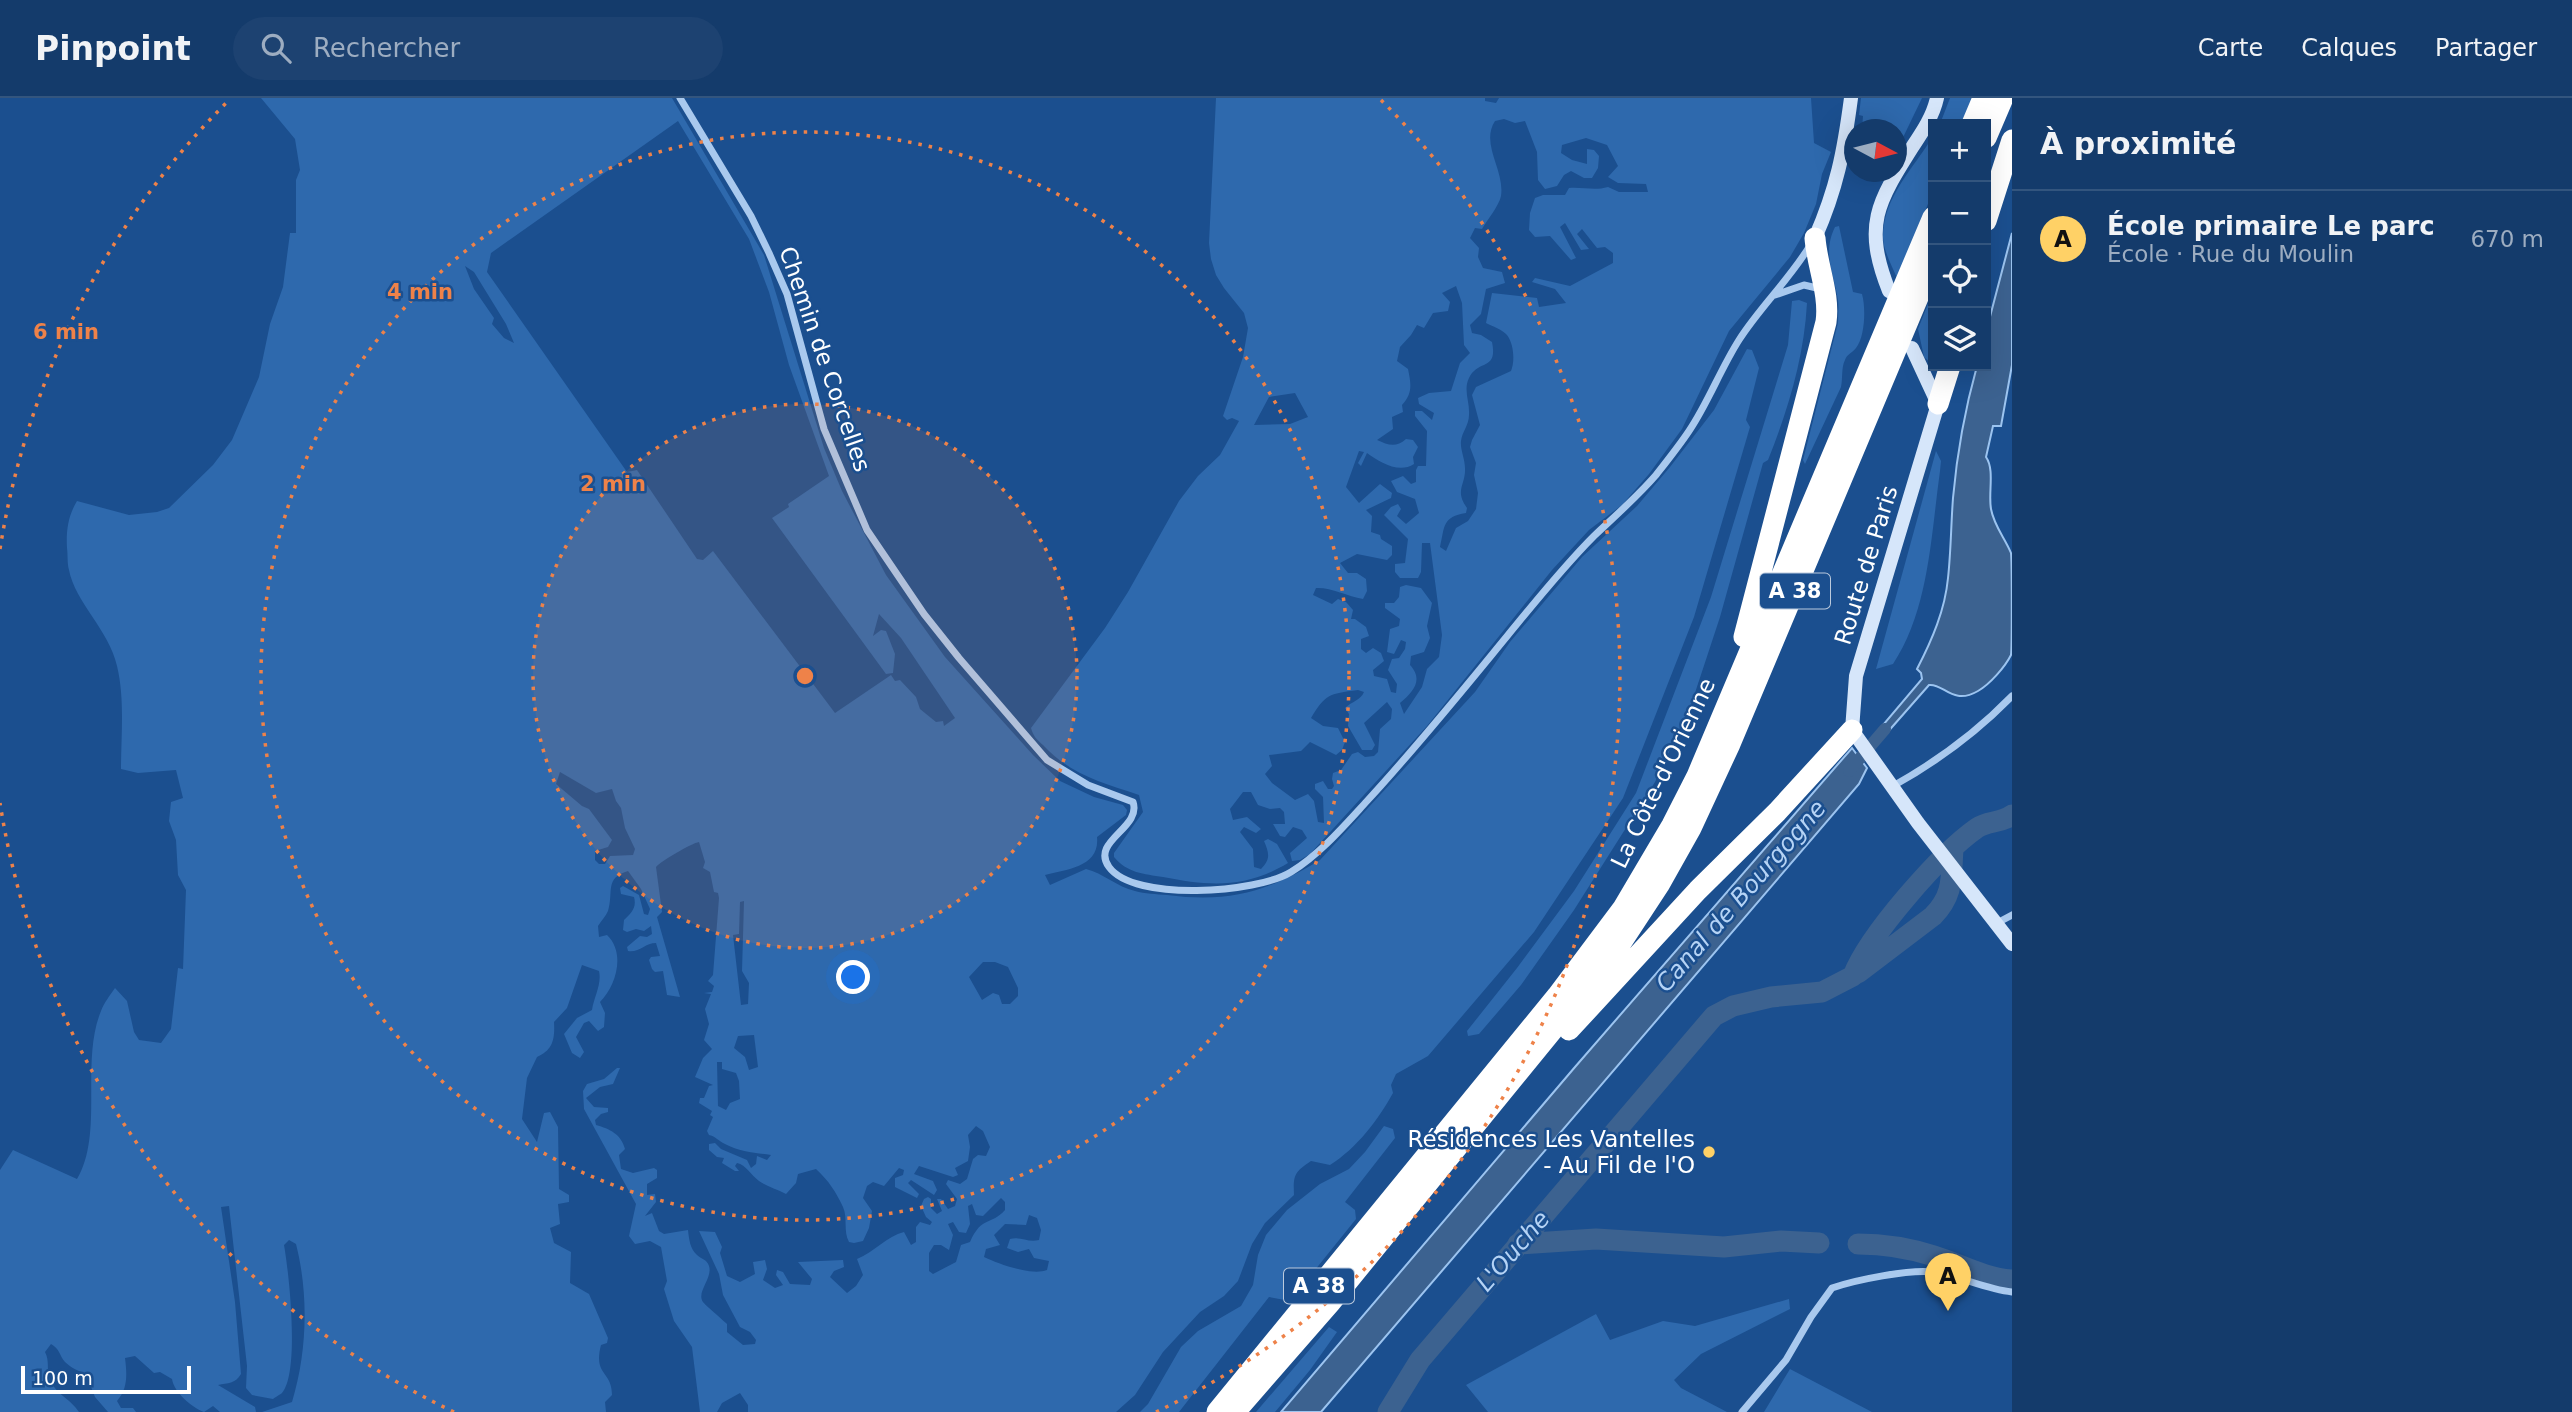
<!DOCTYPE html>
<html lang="fr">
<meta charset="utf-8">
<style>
:root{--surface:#143b6b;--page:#1d4271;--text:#f1f3f6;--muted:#9dadc1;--line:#33557e;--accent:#ffd166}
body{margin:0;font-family:"DejaVu Sans",sans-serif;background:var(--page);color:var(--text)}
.controls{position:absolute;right:21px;top:21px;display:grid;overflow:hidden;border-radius:0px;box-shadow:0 7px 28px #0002}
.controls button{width:63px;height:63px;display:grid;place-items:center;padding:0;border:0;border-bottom:2px solid var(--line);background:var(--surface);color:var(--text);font:35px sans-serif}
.compass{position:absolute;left:1844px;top:21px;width:63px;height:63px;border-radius:50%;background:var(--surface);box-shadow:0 7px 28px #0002;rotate:97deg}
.scale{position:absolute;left:21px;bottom:18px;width:170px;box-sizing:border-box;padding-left:7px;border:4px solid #fff;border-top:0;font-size:19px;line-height:24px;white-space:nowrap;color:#fff;-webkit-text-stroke:5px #1b4f8f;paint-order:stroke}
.you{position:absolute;left:854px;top:880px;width:24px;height:24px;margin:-18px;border:5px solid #fff;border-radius:50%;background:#1a73e8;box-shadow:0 0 0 10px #1a73e833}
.badge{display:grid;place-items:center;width:46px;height:46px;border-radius:50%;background:var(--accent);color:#111;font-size:23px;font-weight:700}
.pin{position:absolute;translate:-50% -58px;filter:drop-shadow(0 2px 4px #0008)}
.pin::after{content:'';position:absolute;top:37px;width:24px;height:21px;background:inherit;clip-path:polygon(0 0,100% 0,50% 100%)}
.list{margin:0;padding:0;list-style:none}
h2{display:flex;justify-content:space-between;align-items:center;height:91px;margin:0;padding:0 28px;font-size:30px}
h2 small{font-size:23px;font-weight:400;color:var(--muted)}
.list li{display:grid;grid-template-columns:46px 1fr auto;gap:21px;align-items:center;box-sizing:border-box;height:98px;padding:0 28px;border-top:2px solid var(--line)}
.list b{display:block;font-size:26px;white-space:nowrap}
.list p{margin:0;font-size:23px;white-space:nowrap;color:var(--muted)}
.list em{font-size:23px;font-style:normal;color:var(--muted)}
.icon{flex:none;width:38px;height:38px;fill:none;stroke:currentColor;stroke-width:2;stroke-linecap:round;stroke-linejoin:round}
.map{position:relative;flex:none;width:2012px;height:1314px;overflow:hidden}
header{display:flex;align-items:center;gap:42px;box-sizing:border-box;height:98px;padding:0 35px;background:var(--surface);border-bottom:2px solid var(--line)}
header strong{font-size:33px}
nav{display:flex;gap:38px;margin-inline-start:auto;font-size:24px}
.search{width:490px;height:63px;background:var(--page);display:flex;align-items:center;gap:18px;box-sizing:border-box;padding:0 24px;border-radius:38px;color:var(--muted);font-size:26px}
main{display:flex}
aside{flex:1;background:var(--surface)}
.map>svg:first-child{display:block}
.green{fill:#2e69ad;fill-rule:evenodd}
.water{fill:#3c6290;stroke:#9cc4f0;stroke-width:2}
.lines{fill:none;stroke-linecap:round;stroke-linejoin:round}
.canal{stroke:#3c6290;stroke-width:12}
.river{stroke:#3c6290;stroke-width:21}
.minor{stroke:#a9c9ee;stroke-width:7}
.secondary{stroke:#d6e6fa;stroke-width:14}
.motorway{stroke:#fff;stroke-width:21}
.ring{fill:none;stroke:#ee8249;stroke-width:3.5;stroke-dasharray:3.5 7}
.poi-dot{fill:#ffd166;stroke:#1b4f8f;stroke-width:2.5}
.labels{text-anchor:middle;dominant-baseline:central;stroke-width:5;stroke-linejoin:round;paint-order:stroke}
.shield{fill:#1b4f8f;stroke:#bbcadd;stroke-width:2}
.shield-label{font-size:21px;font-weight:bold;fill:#fff}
.street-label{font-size:23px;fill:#fff;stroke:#1b4f8f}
.poi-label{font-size:23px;fill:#fff;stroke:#1b4f8f;text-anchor:end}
.water-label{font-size:24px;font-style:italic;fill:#b5d3f5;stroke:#1b4f8f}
.centre{fill:#ee8249;stroke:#1b4f8f;stroke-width:3.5}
.ring-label{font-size:21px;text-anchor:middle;font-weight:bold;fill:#ee8249;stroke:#1b4f8f;stroke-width:5;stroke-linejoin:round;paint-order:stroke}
</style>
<header>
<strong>Pinpoint</strong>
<div class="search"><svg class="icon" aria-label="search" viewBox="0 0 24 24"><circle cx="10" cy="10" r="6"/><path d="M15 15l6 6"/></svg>Rechercher</div>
<nav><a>Carte</a><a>Calques</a><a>Partager</a></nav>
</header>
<main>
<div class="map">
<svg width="2012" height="1314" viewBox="0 0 2012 1314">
<rect width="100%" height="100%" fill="#1b4f8f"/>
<path class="green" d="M261,0H672L764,157L824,350L842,393L886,477L945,559L1033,657L1060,683L1094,699L1123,707L1127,712L1126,717L1097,739C1100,769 1067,771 1045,777L1050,787L1086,771C1103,775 1117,789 1135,793C1145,796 1156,796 1167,797C1229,805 1267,794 1320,762L1475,594L1510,544L1582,459L1637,408L1670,369L1714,312L1747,251L1752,252L1759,270L1746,322L1750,329L1694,519L1623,700L1534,834L1428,958L1396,976L1391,987L1393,995C1378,1022 1357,1050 1330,1067L1311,1063C1295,1074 1293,1076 1294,1097L1265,1125L1252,1146L1238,1183L1224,1198L1200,1214L1163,1254L1135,1297L1116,1314H748V1307L740,1295L722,1305L717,1314H700L692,1249L674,1223L664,1191L667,1183L661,1149L650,1143L635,1146L629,1138L636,1106L584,1011L583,993L587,986L604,981L617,970H620L613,986L600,989L586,1000L594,1009L608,1010V1014L601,1016L595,1022L596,1027C610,1031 621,1036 625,1051L619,1057L621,1071L633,1075L654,1070L657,1072V1080L647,1086V1097L655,1096L656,1104L645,1118L652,1115L659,1133L664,1136L688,1132C689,1141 690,1151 697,1157C701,1161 707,1161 709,1168C713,1180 696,1194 703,1204C704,1206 723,1222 727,1226V1234L743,1247L755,1246L756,1242L750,1234L740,1229L723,1197L719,1176L699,1133L715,1134L722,1149L720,1155L727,1178L740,1184L755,1176L753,1164L765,1162L767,1171L763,1182L775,1190L783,1187L776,1177L777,1172L783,1174L790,1186L810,1187L812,1181L798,1164L843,1162L844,1169L834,1173L830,1179L847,1195L856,1188L863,1177L857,1161C874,1154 887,1138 904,1134L911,1147L916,1144V1129L920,1124L930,1127L932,1124L926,1119L921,1108L924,1101L928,1099L931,1101V1110L937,1116L942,1113L937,1101H941L948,1111L955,1108L957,1101L946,1086L948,1082L960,1086L967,1081L973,1061L978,1057L986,1058L990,1049L983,1033L976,1028L968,1037L970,1049L968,1063L955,1070L958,1077L953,1079L919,1068L914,1076L933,1083L937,1092L934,1097L911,1082L908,1085L919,1096L917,1100L895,1089V1080L903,1077L904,1072L899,1070L884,1088L873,1084L867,1088L863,1100L872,1113L869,1130L863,1143L854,1145L849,1144C843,1133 848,1120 843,1109C836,1094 829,1083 816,1071L798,1076L796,1085L786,1096C777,1091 766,1088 759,1083C751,1077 746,1067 737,1065L735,1068L739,1073H735L722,1065L724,1060L717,1059L709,1052V1046L715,1045L721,1051L747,1062L751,1070L756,1066L757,1058L767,1062L771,1057C756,1055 740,1054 725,1046C718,1043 717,1039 709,1037L707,1033L713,1019L710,1017L712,1013L699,1005L700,1000H704L709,988L713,987L695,979L703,960L712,951L704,942L709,926L705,911L711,896L704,895L712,894L714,888L708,883L713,877L719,800L718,795L714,794L710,774L703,770L705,764L699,744C692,745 661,763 656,769L662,814L657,819L680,899L667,897L663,873L655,874L652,871L649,862L651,859L660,858L656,845C645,845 639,855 628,853L627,849L640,838L647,839L652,836L651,828L644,833L636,831L627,834L623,832L624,822C631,815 637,810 634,799L621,796L620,790L623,788L639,797L644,816L648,817L650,811L641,791L628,773C604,780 614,794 608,813C606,818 601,823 598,828L599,839L607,837C626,855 616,888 600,904L605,915L604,929L598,933L589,923L584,925L576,939L584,954L580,960L572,955L564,936L577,920L592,912C594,899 602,886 599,873L582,867L567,910L554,924C555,941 553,952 537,959L527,980L522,1021L537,1044L544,1015L550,1014L558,1029L559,1091L569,1097V1104L558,1106L560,1126L550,1130L554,1145L571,1154L570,1185L589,1196L608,1240L607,1245L601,1247C593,1278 612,1272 612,1297L605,1304L606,1314H262L292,1304C307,1255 309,1197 296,1146L289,1142L284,1147C289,1174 300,1275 282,1295C281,1296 274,1300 273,1301L252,1297L246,1290L247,1268L229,1108L221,1109L235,1204L241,1276C235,1286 228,1285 218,1287L255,1309L256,1314H220L213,1308L204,1314C191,1309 174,1294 172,1281L160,1274L154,1275L135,1258L125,1260C127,1276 128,1291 117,1303L121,1310H133L136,1314H108L95,1299L86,1276C79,1273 71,1270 65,1264C59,1257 60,1251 51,1246L45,1254C50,1263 46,1272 50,1281C55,1296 71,1301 79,1314H0V1072L13,1052L77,1081C104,1035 80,964 101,913C104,905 110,897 115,890L127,903L134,934L139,942L161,945L171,931L178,870L183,871L186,792L178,777L176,742L169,723L171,704L183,700L176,672L138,675L121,671C121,638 125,601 117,568C109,532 75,504 69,472C67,465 68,457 67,450C66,433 68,418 77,403L129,417L157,414L169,410L213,367L232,342L259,279L270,226L283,189L290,135H296V82L300,72L295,41ZM678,23L749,141L769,194L789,267L829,378L788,406L789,409L772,420L886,576L893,575L895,556L886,533L881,532L873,538L879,516L901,540L955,620L944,628L943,623L936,624L920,611L916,599L900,582L895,583L891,577L835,615L713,453L703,462L697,461L637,372L627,374L487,174L491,155ZM465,168L474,174L506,226L514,245L504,240L492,226L494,220L474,191ZM560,674L596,695L612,691L616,703L621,710L625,730L635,751L633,757L610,758L605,766H599L595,762V753L608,749L612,742L589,711L582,708L556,686ZM744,803L742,873L749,885L748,906L741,907L733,837L739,836L740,804ZM983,864H995L1008,869L1018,890V898L1010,906H1002L999,897L993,895L982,902L969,879ZM754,937L758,969L749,972L745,959L734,950L738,938ZM717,964H722V971L736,975L739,983L740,1001L730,1005L726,1012L718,1008ZM1001,1100L1005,1104V1112C991,1128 982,1117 970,1144L961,1147L956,1164L933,1176L929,1173V1155L934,1147H941L949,1152L953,1137L948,1126L953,1124L959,1134L966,1135L970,1126L968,1108L972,1106L976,1117L983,1118ZM1029,1117L1037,1120L1041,1132L1039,1142C1028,1145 1021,1138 1010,1141L1007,1150L1018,1154L1029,1151L1034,1160L1049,1163L1047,1172C1031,1178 999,1166 984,1159L986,1151L1000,1147L994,1137L1005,1126L1026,1127Z
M1216,0H1485V3L1496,5L1499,0H1811L1814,45L1831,54L1822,76L1816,106L1804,135L1790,159L1729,233L1682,331L1649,376L1622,407L1589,432L1552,472L1427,628L1310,756L1300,762L1292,763L1290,755L1307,740L1302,732L1293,729L1285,739L1280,738L1273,726H1285L1284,714L1280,710L1270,711L1258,707L1251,694H1243L1230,711L1233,722L1247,719L1261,731L1256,735L1244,729L1240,734L1253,751L1254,769L1261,771C1271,761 1269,755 1264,743L1268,741L1277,746L1288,765C1245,791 1209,788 1163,779C1144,776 1127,775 1114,759V755L1143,714L1139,697C1101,684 1071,677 1043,647C1037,642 1033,638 1031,630L1105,530L1128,494L1179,403L1198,378L1220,357L1239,323L1232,320L1227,322L1223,318L1243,259L1248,230L1244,215L1224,190L1216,177L1211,161L1209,145ZM1504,21L1515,25L1525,23L1537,54L1538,82L1545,91L1557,88L1564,77L1571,73L1584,80H1592L1598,70L1599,58L1594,52L1587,51V66L1572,62L1561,55L1562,47L1586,40L1607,47L1618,68L1608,79L1618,85L1646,86L1648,94H1619L1608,89C1595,93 1583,89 1569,90L1565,97H1543L1535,100L1530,115L1529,132L1535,139L1550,138L1571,162L1576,160L1560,129L1565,125L1581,152L1589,151L1577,136L1582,131L1597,150L1605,149L1613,155V165L1570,188L1535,180L1532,184L1555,191L1566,205L1539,209L1537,200L1492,195L1486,225C1492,228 1503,232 1507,237C1514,246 1515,264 1511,273L1476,289L1472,297L1480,327L1472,342L1470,349L1476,365L1474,377L1478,395L1476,411L1468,423L1456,430L1446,453L1440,449C1445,428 1442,419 1466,415L1467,410C1454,392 1466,387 1465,370C1465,361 1460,351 1461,343C1462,334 1469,327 1469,317C1470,304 1463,292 1469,280C1478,261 1498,273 1492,244L1481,237L1472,235L1470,227L1481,216L1486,191L1505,185L1502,174L1483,170L1478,159L1479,150L1470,140L1475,130L1482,131C1487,122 1499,108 1501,98C1505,72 1480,46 1495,23ZM1456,188L1462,205L1464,247L1470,255L1460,265L1451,293L1429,295L1418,300L1419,306L1434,315L1432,322L1422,313H1415V318L1427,333L1426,368H1418L1416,372V384L1411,386L1403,378L1391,383L1397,394L1415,401L1419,415L1406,426L1397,418L1401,411L1398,406L1391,409L1384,417L1408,441L1405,465L1395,466V474L1400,480H1418L1421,474L1422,445H1430L1442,537L1439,559L1427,571L1422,589L1404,616L1400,605C1413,594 1424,582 1410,567L1411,558L1424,554L1430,540L1427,528L1432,505L1421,490L1406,487L1400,489L1399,499L1394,505H1385V510L1400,521L1399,528L1390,531L1387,554L1394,556L1401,542L1406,544L1405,551L1399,560L1392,561L1388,572L1397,586L1396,595L1391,594L1387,581L1374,578L1373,572L1384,563L1381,555L1373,550L1366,555L1361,551V541L1369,538L1366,529L1355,521H1351L1353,512L1346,504L1338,501L1332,506L1313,497L1316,490C1330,489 1347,498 1363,501L1367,493L1366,481L1357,475H1348L1340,465L1357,456L1387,462L1392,457V448L1381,441L1380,437L1371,434L1372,418L1366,412L1391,400L1392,395L1380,386L1359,405L1346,389L1359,353L1364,354L1358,365L1361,368L1367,355C1379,364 1399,376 1414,366L1413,359L1418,349L1413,342L1406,341C1396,350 1388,347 1377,342L1393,331L1392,319L1403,314L1402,307C1413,295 1411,286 1408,271L1397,263L1400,249L1411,237L1417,227L1424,230L1433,215L1448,213L1450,204L1442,195ZM1295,295L1308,319L1290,326L1254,327L1269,299ZM1358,592L1364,594C1361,602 1351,604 1345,610L1349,616L1348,628L1362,652H1372L1375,647L1364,625L1387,604L1392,611L1391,621L1380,631L1378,654L1374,658L1365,659L1358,654L1352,656L1341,672L1333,675L1332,681L1334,688L1332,691H1328L1323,683L1315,686V691L1323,699L1324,725L1318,724L1314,703L1308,696L1295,702L1272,685L1265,676L1272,668L1269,657L1301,653L1310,644L1336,657L1342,652L1345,644L1338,630L1323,628L1311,620C1326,596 1328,596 1358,592Z
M1861,0H1922L1897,52L1896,32L1862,31L1863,18L1859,17Z
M1950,0H1973L1962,26H1940Z
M1933,38V94L1897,180C1892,168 1883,152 1883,139C1883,99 1914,70 1933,38Z
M1839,128L1853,194L1862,196C1866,210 1865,239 1856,250C1852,255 1847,256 1845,262C1841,270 1843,280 1841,289L1805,366L1803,362L1838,225C1838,217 1839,209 1838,202C1834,176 1822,155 1835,129Z
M1933,193V267L1924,259L1918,231Z
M1799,202L1807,205C1804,260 1788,312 1768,362L1763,365L1720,519L1692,604L1655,684L1574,812L1521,887L1479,936L1468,938L1467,933L1517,870L1574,793L1636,695L1711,499L1788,247L1792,203Z
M1936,353L1941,363L1940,373C1931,437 1929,512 1893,566L1876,571Z
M1384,1028L1393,1031L1395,1040L1345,1104L1355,1112L1356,1121L1290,1203L1269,1199L1179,1314H1140L1148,1306L1181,1249L1198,1233L1241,1208L1253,1187L1258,1157L1266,1137L1287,1112L1320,1086L1349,1071L1365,1054Z
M1789,1201L1790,1211L1701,1256L1674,1282L1681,1290L1727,1314H1488L1466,1287L1596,1216L1610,1242L1663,1223L1695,1228Z
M1329,1229L1337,1234L1310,1272L1275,1314H1256Z
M1790,1271L1872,1314H1764Z"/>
<path class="water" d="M2012,135V267L2001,328H1993L1986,359C1995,372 1988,395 1991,411C1994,428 2005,440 2011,455C2012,462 2012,551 2011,557C2005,569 1990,586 1978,593C1952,608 1944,585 1929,587L1878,645L1876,642H1871L1872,640L1922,581L1921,575L1917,571C1932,542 1945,512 1948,480C1951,453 1951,426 1953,400C1957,355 1965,311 1977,268H1986V234Z
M1852,650L1867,670L1859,686L1321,1314H1281L1575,969Z"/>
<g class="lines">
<path class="canal" d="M1849,673L1885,631"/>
<path class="river" d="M1858,875L1933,818C1954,797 1951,779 1953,751
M1518,1146L1596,1141L1724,1149L1781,1143L1819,1145
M1858,1146C1884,1146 1909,1150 1934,1158C1960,1166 1984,1180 2012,1182
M1388,1314L1420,1262L1714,918L1733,908L1771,899L1822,894L1853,878C1869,837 1940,756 1977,730C1987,723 2002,725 2012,717"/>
<path class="minor" d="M680,0L751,118L769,155L787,196L824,331L867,432L924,516L959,560L1047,662L1088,687L1133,704C1142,730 1090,743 1109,769C1134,804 1257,795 1291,774C1320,756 1344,728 1367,703C1416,650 1462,593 1508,537C1536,503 1563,469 1594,438C1615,418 1637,399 1656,377C1667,363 1679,348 1689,333C1708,305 1720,272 1739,242C1760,209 1790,181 1811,146
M1775,197L1804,187L1821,191
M1893,688C1938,663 1976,635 2012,598
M1997,825L2012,817
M1742,1314L1786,1262L1811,1219L1832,1190C1855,1182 1910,1171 1933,1174C1960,1178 1985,1191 2012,1194"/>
<path class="secondary" d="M1815,140C1837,90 1844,53 1851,0
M1889,193C1863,127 1877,105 1913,48C1923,33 1933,18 1937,0
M1912,250L1938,306L1856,578L1852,632L1918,725L2012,846"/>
<path class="motorway" d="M1972,26L1983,0
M1986,40L2003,0
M1986,123L2012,42
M1938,306L1950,268
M1744,539L1826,224C1830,196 1817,168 1815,140
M1569,932L1698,792L1777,714L1852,632
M1217,1314L1557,898L1623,810L1672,727L1697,678L1933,119
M1235,1314L1330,1205L1578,901L1619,848L1659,787L1691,730L1730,646L1933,164"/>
</g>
<circle cx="805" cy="578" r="272" fill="#ee8249" fill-opacity=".12"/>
<g class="ring">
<circle cx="805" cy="578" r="272"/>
<circle cx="805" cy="578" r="544"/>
<path d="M454 1314A815 815 0 0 1 0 705M0 451A815 815 0 0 1 229 2M1381 2A815 815 0 0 1 1156 1314"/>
</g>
<circle class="poi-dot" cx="1709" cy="1054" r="7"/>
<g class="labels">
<g class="shield">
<rect x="1760" y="475.5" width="70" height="35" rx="5"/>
<rect x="1284" y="1170.5" width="70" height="35" rx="5"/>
</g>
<g class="shield-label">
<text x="1795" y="493">A 38</text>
<text x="1319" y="1188">A 38</text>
</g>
<g class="street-label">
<text transform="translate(825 261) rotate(71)">Chemin de Corcelles</text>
<text transform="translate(1866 467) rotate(-73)">Route de Paris</text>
<text transform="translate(1663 675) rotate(-64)">La Côte-d'Orienne</text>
</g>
<g class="poi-label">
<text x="1695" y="1041">Résidences Les Vantelles<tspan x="1695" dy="26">- Au Fil de l'O</tspan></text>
</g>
<g class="water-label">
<text transform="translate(1741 798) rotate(-49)">Canal de Bourgogne</text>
<text transform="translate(1513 1153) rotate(-49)">L'Ouche</text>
</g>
</g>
<circle cx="805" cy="578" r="10" class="centre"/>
<g class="ring-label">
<text x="420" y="201">4 min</text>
<text x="66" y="241">6 min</text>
<text x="613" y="393">2 min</text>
</g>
</svg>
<div class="controls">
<button>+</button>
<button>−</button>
<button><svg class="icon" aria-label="locate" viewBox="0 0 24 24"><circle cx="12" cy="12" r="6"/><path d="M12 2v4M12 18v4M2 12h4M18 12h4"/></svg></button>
<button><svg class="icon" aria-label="layers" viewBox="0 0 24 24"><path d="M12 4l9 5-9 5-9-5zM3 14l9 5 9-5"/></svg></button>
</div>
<svg class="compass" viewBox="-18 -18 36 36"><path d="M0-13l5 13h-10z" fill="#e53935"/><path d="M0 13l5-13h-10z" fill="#9dadc1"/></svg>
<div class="scale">100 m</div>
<div class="you"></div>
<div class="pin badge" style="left:1948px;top:1213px">A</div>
</div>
<aside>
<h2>À proximité<small></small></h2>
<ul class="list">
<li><span class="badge">A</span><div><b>École primaire Le parc</b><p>École · Rue du Moulin</p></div><em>670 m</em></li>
</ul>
</aside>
</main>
